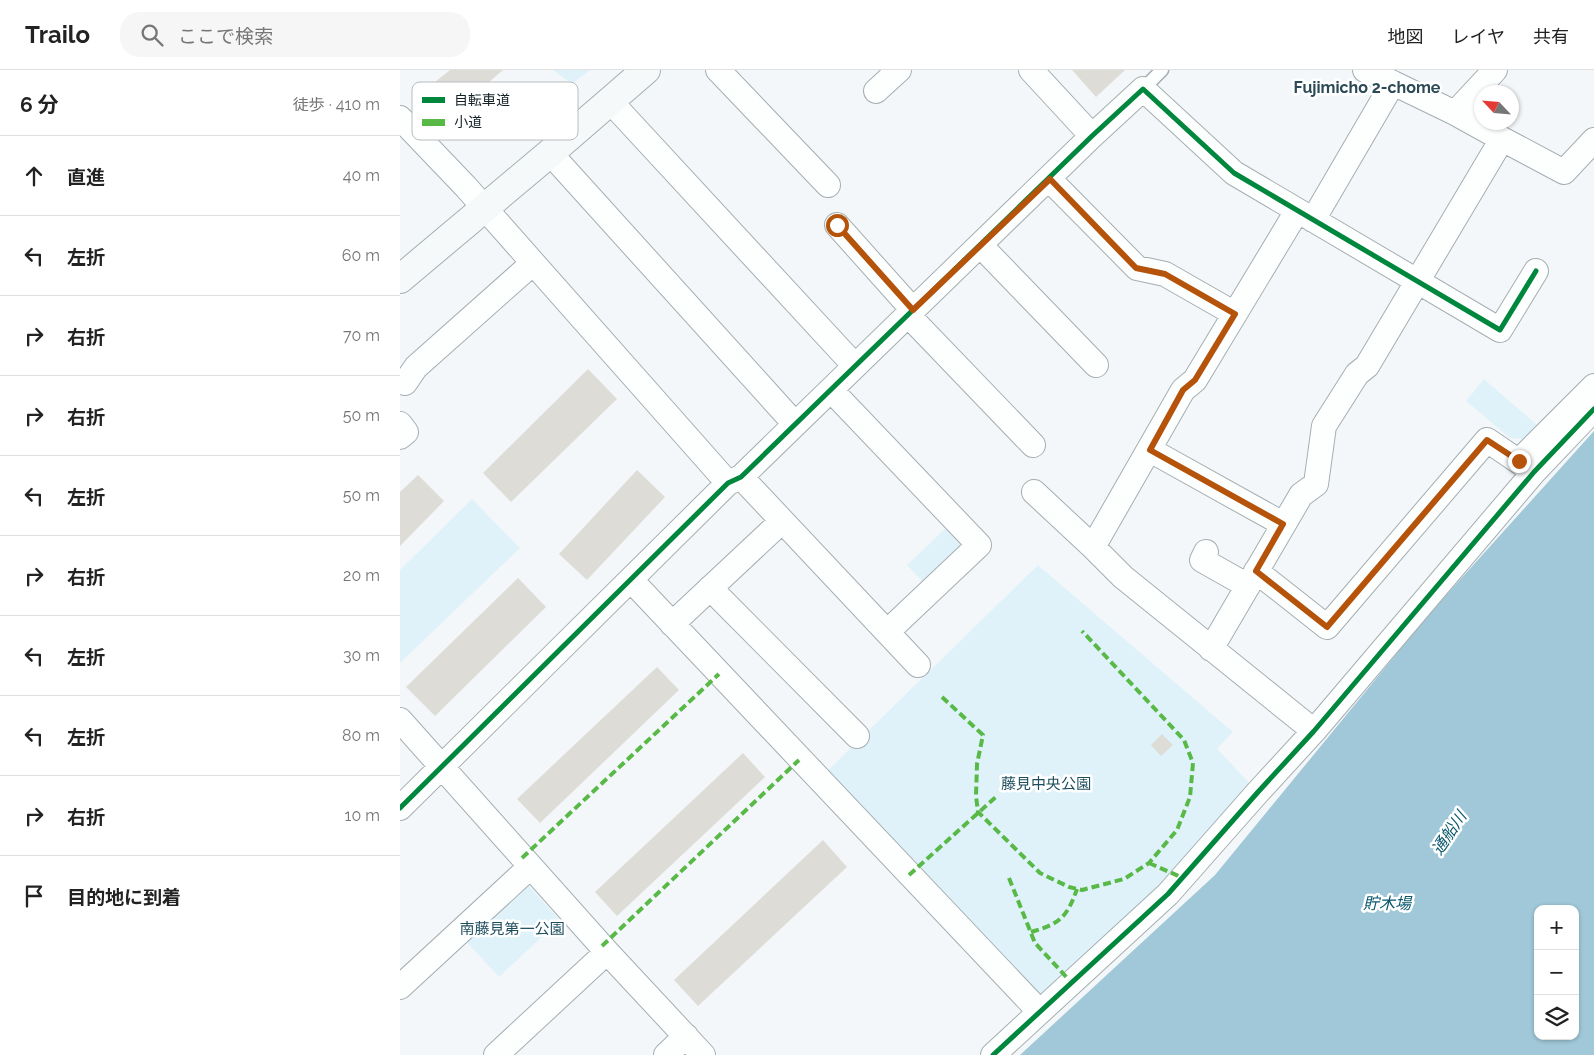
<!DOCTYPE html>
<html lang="ja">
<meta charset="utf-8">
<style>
:root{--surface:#fff;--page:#f6f6f6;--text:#222;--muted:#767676;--line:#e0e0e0}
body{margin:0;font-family:Raleway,"Noto Sans JP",sans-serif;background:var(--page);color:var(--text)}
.controls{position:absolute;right:15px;bottom:15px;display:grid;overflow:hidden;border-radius:10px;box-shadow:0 1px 4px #0004}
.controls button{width:45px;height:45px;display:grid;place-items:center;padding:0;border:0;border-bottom:1px solid var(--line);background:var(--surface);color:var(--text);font:25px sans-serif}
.compass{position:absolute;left:1074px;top:15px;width:45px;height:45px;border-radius:50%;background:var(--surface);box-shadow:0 1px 4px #0004;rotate:296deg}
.stop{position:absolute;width:15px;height:15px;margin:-11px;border:4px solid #b45309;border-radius:50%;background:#fff}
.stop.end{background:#b45309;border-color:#fff;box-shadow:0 1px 5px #0008}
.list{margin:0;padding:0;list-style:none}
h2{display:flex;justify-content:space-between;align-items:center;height:65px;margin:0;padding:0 20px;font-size:21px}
h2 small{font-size:16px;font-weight:400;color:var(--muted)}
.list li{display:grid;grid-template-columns:32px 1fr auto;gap:15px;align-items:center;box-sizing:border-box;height:80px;padding:0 20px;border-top:1px solid var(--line)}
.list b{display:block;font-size:19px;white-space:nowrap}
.list em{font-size:16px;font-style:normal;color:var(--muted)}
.icon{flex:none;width:28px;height:28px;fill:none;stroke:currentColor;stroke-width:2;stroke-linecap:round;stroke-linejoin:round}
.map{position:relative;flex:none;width:1194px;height:985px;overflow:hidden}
header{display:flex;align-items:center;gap:30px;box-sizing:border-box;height:70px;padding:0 25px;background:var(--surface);border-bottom:1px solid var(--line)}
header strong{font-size:24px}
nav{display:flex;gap:28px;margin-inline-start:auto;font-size:18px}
.search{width:350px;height:45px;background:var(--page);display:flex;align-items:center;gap:12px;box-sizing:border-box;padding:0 18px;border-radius:20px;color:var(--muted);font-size:19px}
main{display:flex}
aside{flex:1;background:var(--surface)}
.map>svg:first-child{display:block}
.green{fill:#dff2fa}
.water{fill:#a0c8d8;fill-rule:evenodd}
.building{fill:#dedcd7}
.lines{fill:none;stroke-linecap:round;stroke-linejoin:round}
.lane-casing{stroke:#a5aeb1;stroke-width:15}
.street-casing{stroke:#a5aeb1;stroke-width:26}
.secondary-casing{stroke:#a5aeb1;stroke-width:30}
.lane{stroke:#fdfefe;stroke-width:12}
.street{stroke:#fdfefe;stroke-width:24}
.secondary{stroke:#f6f9fa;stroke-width:28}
.quiet{stroke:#58b947;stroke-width:4;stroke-dasharray:8 4;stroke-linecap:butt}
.cycleway-casing{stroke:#fff;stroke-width:8}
.cycleway{stroke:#00873e;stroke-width:5}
.route{stroke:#b45309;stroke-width:6}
.labels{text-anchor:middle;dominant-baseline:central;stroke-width:5;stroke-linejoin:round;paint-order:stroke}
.park-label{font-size:15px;fill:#1e4d5e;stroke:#fff}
.neighbourhood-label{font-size:16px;font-weight:bold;fill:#2b4a56;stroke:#fff}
.water-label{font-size:16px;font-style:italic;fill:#08576e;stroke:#fff}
.key{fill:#fff;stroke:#b8bcbe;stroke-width:1}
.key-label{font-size:14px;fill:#132025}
</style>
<header>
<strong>Trailo</strong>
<div class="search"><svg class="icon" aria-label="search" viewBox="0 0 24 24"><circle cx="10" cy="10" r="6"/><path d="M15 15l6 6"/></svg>ここで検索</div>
<nav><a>地図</a><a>レイヤ</a><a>共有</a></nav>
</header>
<main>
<aside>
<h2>6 分<small>徒歩 · 410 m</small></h2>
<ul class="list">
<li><svg class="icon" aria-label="ahead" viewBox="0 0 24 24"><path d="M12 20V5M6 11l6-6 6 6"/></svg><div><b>直進</b></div><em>40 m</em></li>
<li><svg class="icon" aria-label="left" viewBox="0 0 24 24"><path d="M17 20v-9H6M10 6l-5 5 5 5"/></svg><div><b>左折</b></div><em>60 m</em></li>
<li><svg class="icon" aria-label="right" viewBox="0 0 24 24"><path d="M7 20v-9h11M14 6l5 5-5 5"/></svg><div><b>右折</b></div><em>70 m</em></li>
<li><svg class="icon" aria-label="right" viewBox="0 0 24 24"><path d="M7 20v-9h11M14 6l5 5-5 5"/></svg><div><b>右折</b></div><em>50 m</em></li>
<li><svg class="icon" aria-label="left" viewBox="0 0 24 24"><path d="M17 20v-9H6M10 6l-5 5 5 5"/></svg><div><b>左折</b></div><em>50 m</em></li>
<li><svg class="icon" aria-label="right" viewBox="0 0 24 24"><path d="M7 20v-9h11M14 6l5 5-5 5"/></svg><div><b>右折</b></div><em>20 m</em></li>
<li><svg class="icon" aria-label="left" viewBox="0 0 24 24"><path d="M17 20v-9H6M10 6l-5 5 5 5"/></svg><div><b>左折</b></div><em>30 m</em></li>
<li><svg class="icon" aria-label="left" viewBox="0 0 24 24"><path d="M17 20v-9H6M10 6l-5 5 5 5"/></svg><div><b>左折</b></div><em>80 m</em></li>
<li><svg class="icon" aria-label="right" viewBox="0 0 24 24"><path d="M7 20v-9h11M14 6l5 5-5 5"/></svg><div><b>右折</b></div><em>10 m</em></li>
<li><svg class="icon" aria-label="arrive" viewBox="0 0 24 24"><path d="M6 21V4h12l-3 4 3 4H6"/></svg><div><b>目的地に到着</b></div></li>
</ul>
</aside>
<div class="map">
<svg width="1194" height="985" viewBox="0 0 1194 985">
<rect width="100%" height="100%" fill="#f3f7f9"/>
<path class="green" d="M153,0H190L172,14Z
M1084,309L1137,355L1123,369L1110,368L1066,331Z
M72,429L120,478L0,593V500Z
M549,455L568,474L526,515L507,495Z
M638,495L833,662L817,679L858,722L639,941L418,710Z
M125,812L160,850L99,907L64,869Z"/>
<path class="water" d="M1194,361V985H620L815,805L1030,543ZM1138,839H1175V966H1138Z"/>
<path class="building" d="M50,0H103L58,39L35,12Z
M672,0H725L696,27Z
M188,299L217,329L111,432L83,403Z
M237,400L265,427L187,510L159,484Z
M18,405L44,431L0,476V422Z
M118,508L146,537L35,646L6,617Z
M257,597L279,620L140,753L117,729Z
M762,664L773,675L761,686L751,675Z
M343,683L365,707L217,846L195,822Z
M423,770L447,797L298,936L274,910Z"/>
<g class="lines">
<g class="lane-casing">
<path id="lane" d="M743,19L762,0"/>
</g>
<g class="street-casing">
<path id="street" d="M318,0L428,115
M631,0L692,66
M993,13L1055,43L1102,69
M476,21L499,0
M210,31L455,296
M1055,43L1095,0
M0,48L66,117L328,413
M150,83L395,354
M649,109L737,198L765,204L835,244
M897,141L795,310L783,320L693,477L723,507L914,661
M913,150L993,13L965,0
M437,155L513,240
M581,176L696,295
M508,245L633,375
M5,313L16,297L133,193
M431,320L579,475L487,562
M0,354L6,362L0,367
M750,380L883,454
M1119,391L1194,316
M341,407L518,595
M634,422L693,477
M806,482L802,490L848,516
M856,501L927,557L1087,370L1134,402
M231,510L639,941
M310,518L457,666
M272,554L382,451
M811,579L901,425L916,414L924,356L957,304L967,296L1102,69L1164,102L1194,70
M0,650L207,882L303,985
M0,738L328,413L341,407L692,66L743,19L834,103L1100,260L1136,201
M0,917L130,797
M96,985L207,882
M266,985L286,966
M593,985L768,824L858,722L914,661L1134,402L1194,339"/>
</g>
<g class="secondary-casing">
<path id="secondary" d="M0,209L150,83L246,0"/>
</g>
<use href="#lane" class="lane"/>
<use href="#street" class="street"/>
<use href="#secondary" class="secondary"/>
<path class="quiet" d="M542,627L583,665L577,694L576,726L578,742L640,803L669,817L682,820L724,809L749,793L777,760L790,727L793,693L784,670L682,561
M122,788L319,604
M749,793L783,808
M509,805L597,726
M609,808L635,873L671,912
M631,862C660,854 667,847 677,819
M202,876L399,690"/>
<g class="cycleway-casing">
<path id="cycleway" d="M0,738L328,413L341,407L692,66L743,19L834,103L1100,260L1136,201
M593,985L768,824L858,722L914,661L1134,402L1194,339"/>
</g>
<use href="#cycleway" class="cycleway"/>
</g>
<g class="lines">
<path class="route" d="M437,155L513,240L650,109L736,198L765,204L835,244L795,310L783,320L750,380L883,454L856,501L927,557L1087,370L1119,391"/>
</g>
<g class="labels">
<g class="park-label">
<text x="646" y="714">藤見中央公園</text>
<text x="112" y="859">南藤見第一公園</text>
</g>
<g class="neighbourhood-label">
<text x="967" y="17">Fujimicho 2-chome</text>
</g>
<g class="water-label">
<text transform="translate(1049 763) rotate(-56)">通船川</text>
<text x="987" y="833">貯木場</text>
</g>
</g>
<rect x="12" y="12" width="166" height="58" rx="8" class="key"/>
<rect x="22" y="27" width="23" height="6" fill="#00873e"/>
<rect x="22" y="49" width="23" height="7" fill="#58b947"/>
<g class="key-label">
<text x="54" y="35">自転車道</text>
<text x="54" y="57">小道</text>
</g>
</svg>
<div class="controls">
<button>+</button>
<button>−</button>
<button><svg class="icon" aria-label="layers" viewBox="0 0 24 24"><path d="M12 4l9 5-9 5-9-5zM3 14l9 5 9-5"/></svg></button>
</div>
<svg class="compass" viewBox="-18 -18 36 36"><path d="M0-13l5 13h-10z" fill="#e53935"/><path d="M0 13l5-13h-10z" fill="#767676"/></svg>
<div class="stop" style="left:437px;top:155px"></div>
<div class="stop end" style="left:1119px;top:391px"></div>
</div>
</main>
